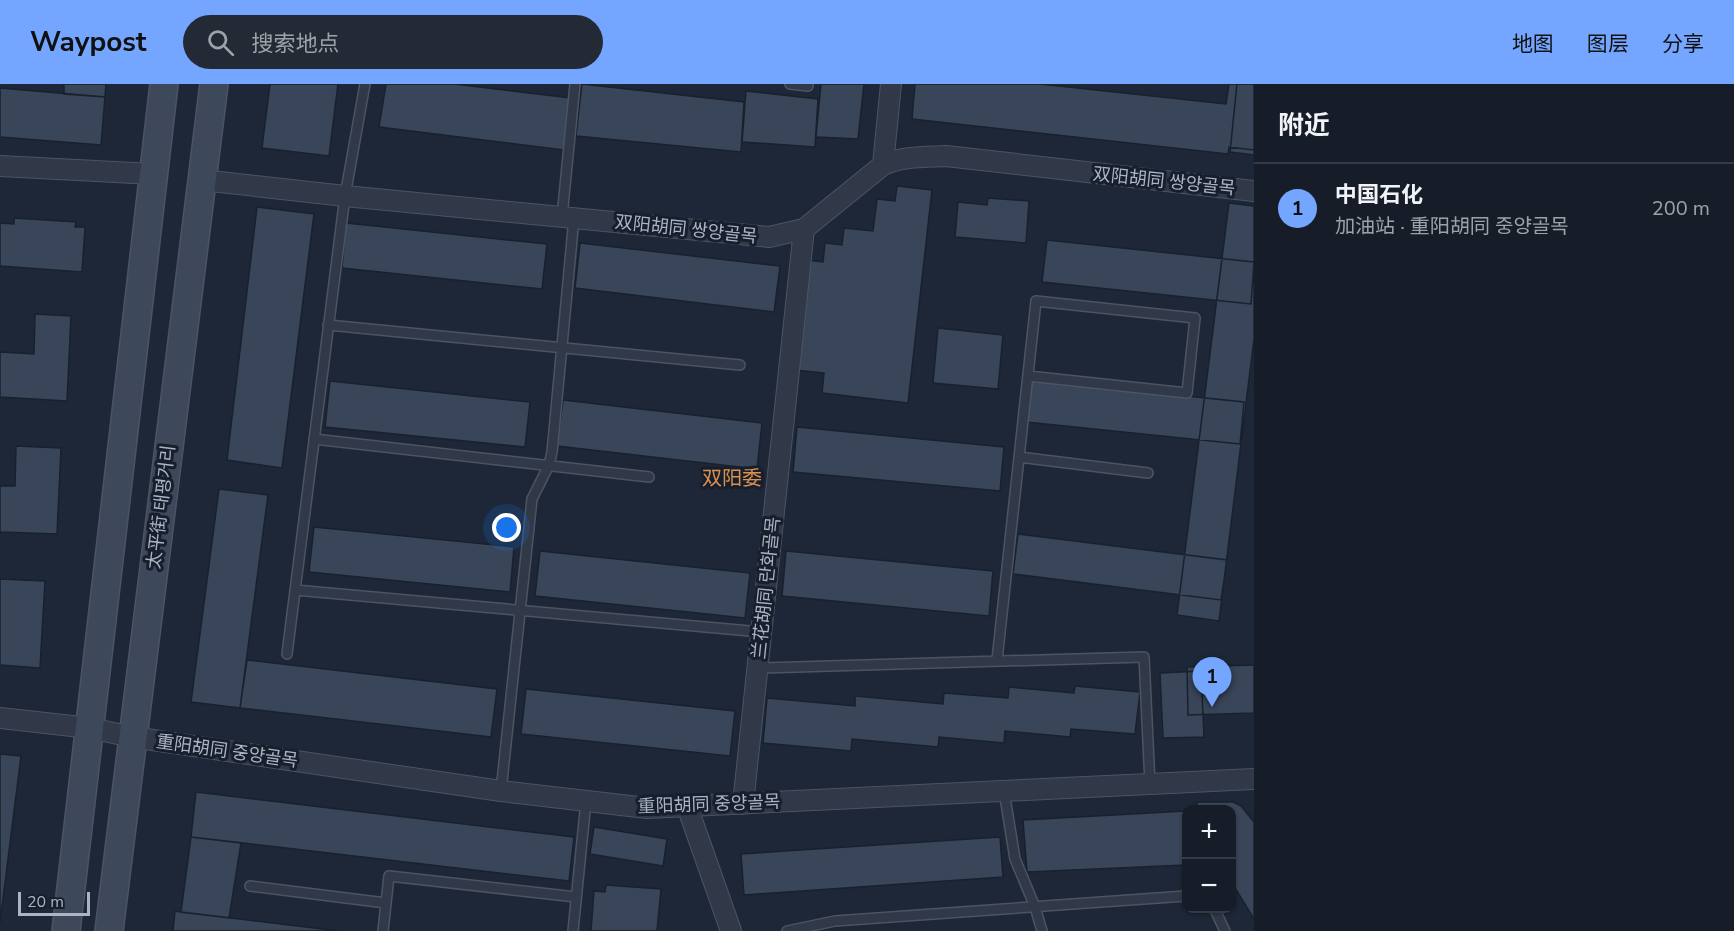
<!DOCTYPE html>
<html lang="zh">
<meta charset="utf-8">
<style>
:root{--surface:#161d29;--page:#232a35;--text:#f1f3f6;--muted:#9ea2a8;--line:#353b46;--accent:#75a6ff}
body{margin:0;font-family:"Nunito Sans","Noto Sans SC","Noto Sans KR",sans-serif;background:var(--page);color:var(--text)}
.controls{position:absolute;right:18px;bottom:18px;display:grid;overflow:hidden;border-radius:12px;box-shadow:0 2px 4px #0004}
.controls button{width:54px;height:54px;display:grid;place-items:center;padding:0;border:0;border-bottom:2px solid var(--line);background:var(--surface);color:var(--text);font:30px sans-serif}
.scale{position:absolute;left:18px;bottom:15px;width:72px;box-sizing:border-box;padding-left:6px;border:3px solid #aab4c5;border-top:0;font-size:16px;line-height:21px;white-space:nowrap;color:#aab4c5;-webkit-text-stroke:4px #171f2c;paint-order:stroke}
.you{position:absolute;left:507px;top:444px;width:21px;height:21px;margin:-15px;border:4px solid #fff;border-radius:50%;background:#1a73e8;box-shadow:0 0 0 9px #1a73e833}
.badge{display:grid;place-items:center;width:39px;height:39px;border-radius:50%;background:var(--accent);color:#111;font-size:20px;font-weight:700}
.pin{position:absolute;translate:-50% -50px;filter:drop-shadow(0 2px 3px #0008)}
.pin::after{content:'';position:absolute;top:32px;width:21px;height:18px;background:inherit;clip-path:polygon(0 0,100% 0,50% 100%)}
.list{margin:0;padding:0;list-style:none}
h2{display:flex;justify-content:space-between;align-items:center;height:78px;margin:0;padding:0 24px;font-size:26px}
h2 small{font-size:20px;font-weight:400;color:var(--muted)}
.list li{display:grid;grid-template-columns:39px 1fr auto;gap:18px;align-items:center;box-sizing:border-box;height:90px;padding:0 24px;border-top:2px solid var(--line)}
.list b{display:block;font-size:22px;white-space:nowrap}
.list p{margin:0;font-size:20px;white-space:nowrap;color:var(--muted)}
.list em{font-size:20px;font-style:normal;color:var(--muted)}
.icon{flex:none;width:33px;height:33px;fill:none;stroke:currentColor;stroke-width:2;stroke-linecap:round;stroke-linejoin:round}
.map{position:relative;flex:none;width:1254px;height:847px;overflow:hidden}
header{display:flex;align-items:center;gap:36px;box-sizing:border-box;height:84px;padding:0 30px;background:var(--accent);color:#111}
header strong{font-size:28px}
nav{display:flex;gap:33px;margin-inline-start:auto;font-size:21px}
.search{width:420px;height:54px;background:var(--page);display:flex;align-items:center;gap:15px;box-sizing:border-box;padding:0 21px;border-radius:33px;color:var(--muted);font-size:22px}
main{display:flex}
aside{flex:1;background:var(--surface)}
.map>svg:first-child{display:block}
.building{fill:#394558;stroke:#19212e;stroke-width:1.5}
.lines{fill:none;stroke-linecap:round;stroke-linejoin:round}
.service-casing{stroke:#4b5463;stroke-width:12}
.minor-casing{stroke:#4b5463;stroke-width:22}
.secondary-casing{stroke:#4b5463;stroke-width:30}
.service{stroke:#313948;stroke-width:9}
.minor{stroke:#313948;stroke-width:20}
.secondary{stroke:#3e485b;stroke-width:27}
.labels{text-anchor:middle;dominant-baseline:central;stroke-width:6;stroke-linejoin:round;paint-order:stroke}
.street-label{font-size:18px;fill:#aab4c5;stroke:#171f2c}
.neighbourhood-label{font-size:20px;fill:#dc904f;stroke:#171f2c}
</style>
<header>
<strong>Waypost</strong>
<div class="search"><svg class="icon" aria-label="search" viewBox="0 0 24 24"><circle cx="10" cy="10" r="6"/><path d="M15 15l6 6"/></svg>搜索地点</div>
<nav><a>地图</a><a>图层</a><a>分享</a></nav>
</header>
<main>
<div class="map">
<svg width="1254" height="847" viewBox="0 0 1254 847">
<rect width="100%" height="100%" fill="#1d2737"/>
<path class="building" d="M64,0H106L105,13L64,10Z
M270,0H338L329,72L262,64Z
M386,0H455L571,14L564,66L379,43Z
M582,0L744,18L741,68L576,52Z
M821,0H864L858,55L816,53Z
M915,0H1040L1226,20L1229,0H1254V66L1229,63L1228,70L912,35Z
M1237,0H1254V71L1230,68Z
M0,4L105,13L101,61L0,53Z
M746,7L818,15L815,63L742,58Z
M897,102L932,106L908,319L822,309L824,289L794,286L806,176L823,178L825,159L842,161L844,144L873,147L877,115L895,117Z
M988,114L1029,117L1026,159L955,153L958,118L987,121Z
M1229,119L1254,122V255L1219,537L1177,531Z
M257,123L314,130L282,384L227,376Z
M14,134L76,138L75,143H85L82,188L0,182V139L14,140Z
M346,139L547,160L542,205L342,184Z
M1047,156L1254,178L1251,220L1042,198Z
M580,159L780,182L774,228L575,204Z
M35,230L71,232L67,317L0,313V268L34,270Z
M938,244L1003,251L998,305L933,299Z
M1031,296L1244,318L1240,360L1026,338Z
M330,297L530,318L525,363L325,343Z
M563,316L762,339L757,385L557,362Z
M797,343L1004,363L1000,407L793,388Z
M16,362L61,364L57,450L0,448V402H15Z
M219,405L268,411L240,624L191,618Z
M314,443L514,463L510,508L309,488Z
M1018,450L1227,476L1221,516L1013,490Z
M540,467L750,489L745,534L535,512Z
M786,467L993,487L989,532L782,512Z
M0,495L45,497L40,584L0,581Z
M247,576L497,605L491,653L240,624Z
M1254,581V629L1188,631L1187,583Z
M1201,587L1204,653L1163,654L1160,589Z
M1075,602L1140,608L1135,650L1071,645L1070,653L1005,647L1004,659L939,653L938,663L852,655L851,667L763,659L767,614L855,622V612L943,620L944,609L1008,614L1009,603L1074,609Z
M526,605L735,627L730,672L521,650Z
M0,670L21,672L0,839Z
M196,708L574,753L569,797L191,753Z
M1197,718H1233L1241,722L1254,738V835L1232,799V726H1197Z
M1186,727V781L1027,788L1023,736Z
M594,743L667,755L663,782L590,770Z
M191,753L241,759L229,834L181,828Z
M1000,753L1003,793L744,811L741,770Z
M606,801L661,805L657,847H591L594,807L605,808Z
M175,827L181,828L339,847H173Z"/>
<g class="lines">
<g class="service-casing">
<path id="service" d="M790,0L808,2V0
M562,133L575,0
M328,241L740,281
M314,355L649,393
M1019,373L1148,389
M295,506L761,548
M287,570L345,112L365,0
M997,576C1010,456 1023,337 1036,217L1195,234L1187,309L1028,292
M758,584L1144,573L1150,700
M501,707L532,415L549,381L552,368L574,134
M1004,707L1015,775L1035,823L1042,847
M250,802L386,819
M1214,824L1225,847
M383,847L389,792L576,813
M573,847L586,717
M787,847L835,837L1186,812"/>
</g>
<g class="minor-casing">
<path id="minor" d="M883,81L891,0
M0,82L153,90
M202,96L345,112L769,153L804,145L883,81C903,72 924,73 946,72L1254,107
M0,634L90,644L132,653L501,707L647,724L1254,695
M743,720L804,145
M687,722L731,847"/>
</g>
<g class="secondary-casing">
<path id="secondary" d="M66,847L164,0
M109,847L214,0"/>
</g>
<use href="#service" class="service"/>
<use href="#minor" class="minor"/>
<use href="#secondary" class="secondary"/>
</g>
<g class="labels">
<g class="street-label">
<text transform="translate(1164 97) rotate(6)">双阳胡同 쌍양골목</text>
<text transform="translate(686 145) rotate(6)">双阳胡同 쌍양골목</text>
<text transform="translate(161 423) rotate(-83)">太平街 태평거리</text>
<text transform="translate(766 504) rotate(-84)">兰花胡同 란화골목</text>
<text transform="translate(227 667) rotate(8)">重阳胡同 중양골목</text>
<text transform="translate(709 720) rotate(-2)">重阳胡同 중양골목</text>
</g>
<g class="neighbourhood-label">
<text x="732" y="394">双阳委</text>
</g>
</g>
</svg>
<div class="controls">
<button>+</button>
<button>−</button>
</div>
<div class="scale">20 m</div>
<div class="you"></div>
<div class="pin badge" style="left:1212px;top:623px">1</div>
</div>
<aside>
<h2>附近<small></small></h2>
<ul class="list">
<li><span class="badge">1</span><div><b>中国石化</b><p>加油站 · 重阳胡同 중양골목</p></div><em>200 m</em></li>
</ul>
</aside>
</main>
